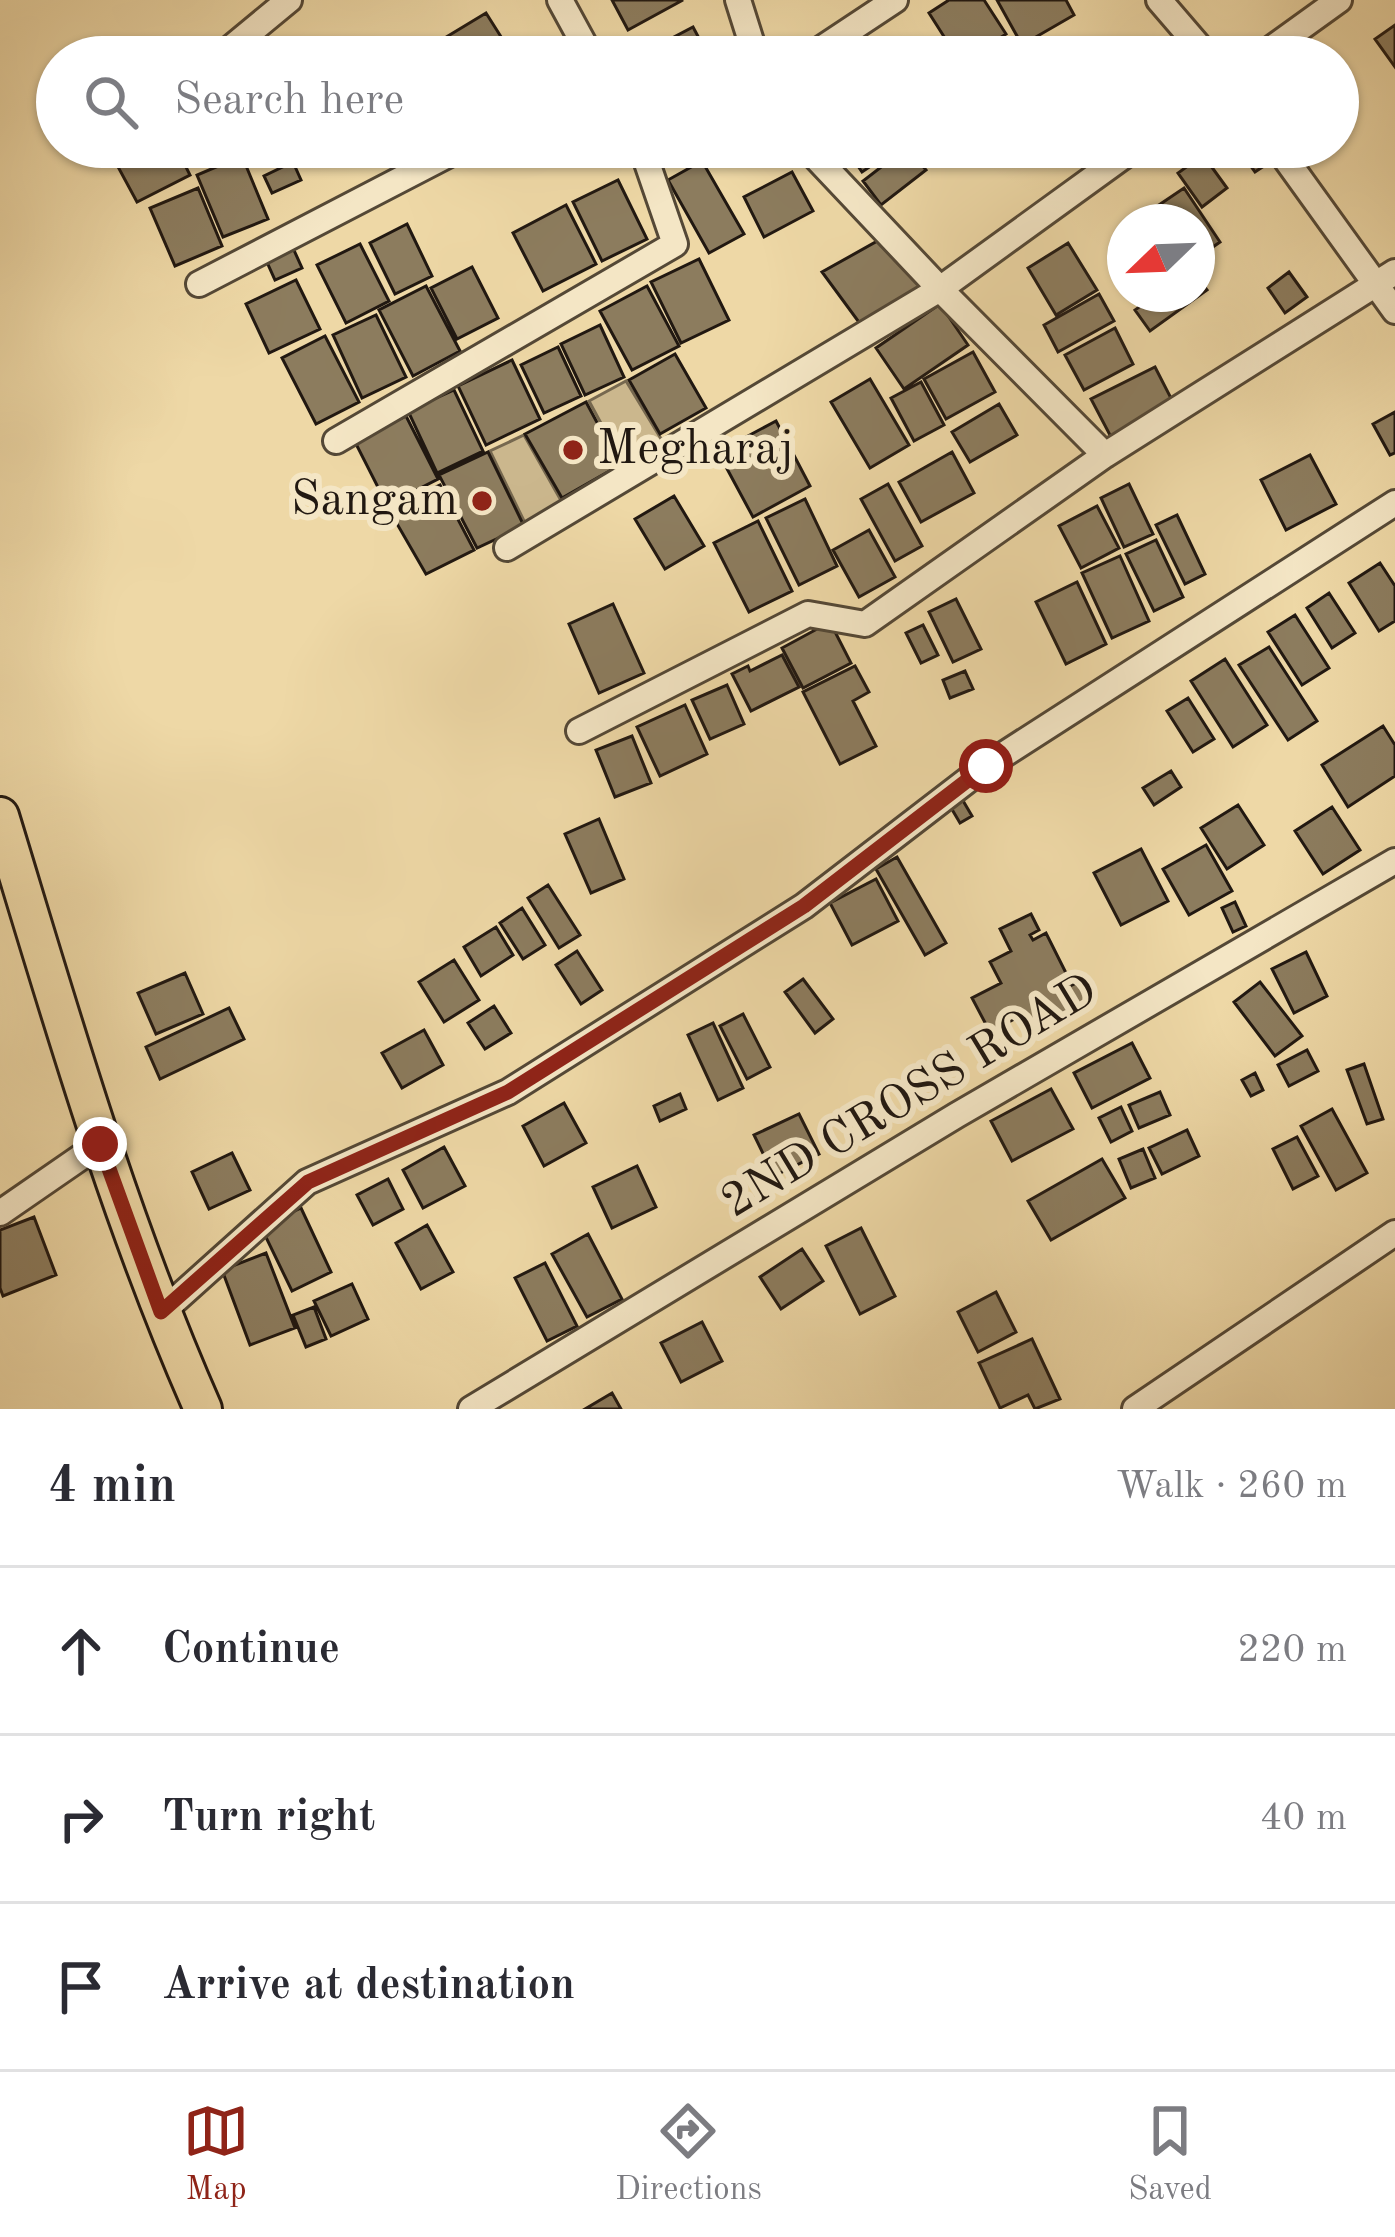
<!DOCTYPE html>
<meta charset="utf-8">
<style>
:root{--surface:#fff;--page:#f7f7f7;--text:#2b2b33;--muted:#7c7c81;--line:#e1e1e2;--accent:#8f2418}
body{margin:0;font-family:"Old Standard TT",serif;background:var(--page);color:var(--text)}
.compass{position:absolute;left:1107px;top:204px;width:108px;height:108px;border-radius:50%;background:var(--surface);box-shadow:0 3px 9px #0004;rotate:247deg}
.stop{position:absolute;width:36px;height:36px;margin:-27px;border:9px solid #8f2418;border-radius:50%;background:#fff}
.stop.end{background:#8f2418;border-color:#fff;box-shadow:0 3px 12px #0008}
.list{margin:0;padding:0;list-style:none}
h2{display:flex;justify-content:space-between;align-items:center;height:156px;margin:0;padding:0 48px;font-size:51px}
h2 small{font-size:39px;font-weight:400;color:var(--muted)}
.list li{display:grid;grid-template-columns:78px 1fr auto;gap:36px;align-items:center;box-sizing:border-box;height:168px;padding:0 48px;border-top:3px solid var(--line)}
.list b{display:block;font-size:45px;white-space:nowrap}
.list em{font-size:39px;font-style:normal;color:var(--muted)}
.icon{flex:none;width:66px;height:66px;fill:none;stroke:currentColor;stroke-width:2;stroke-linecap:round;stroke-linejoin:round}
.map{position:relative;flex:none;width:1395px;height:1409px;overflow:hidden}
.search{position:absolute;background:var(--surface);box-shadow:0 3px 9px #0004;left:36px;right:36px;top:36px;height:132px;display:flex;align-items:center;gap:30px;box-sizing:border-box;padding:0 42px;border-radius:66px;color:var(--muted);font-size:45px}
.sheet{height:660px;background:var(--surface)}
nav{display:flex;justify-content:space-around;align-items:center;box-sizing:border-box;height:168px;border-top:3px solid var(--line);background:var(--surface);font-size:33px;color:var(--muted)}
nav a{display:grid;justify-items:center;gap:6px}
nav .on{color:var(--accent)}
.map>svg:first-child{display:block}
.green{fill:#cbb78d;stroke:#76684f;stroke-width:3}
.building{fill:#8c7c5e;stroke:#211811;stroke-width:3}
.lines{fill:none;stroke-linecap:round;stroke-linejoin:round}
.street-casing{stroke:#544836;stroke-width:30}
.primary-casing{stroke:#211811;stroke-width:42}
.street{stroke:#f4e6c5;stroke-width:24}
.primary{stroke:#eed8a6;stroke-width:36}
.route{stroke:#8f2418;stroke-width:15}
.poi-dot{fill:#8f2418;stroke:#f4e6c5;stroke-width:4.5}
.labels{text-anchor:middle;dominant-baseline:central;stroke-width:12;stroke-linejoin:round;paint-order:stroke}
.poi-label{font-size:48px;fill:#211811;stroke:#f4e6c5;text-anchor:start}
.street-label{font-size:48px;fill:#211811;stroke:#f4e6c5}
</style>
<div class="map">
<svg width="1395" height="1409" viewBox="0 0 1395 1409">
<rect width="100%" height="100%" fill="#eed8a6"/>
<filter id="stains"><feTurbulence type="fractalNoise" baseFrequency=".00167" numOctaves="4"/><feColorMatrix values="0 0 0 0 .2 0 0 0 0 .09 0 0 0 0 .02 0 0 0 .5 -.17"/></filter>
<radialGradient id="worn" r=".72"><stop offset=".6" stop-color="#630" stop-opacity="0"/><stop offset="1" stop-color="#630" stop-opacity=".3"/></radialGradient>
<path class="green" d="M626,381L663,442L623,464L589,401Z
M524,435L563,504L526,525L490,451Z"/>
<path class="building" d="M612,0H683L628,30Z
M949,0H984L1006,34L971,57H957L929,13Z
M997,0H1066L1074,15L1022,45Z
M486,13L510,51L500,57H454L443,39Z
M1395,25V67L1375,39Z
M693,27L709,57H662L657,46Z
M291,43L300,57H269Z
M152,147H176L190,175L137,202L117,165Z
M389,147H411L413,150L396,160Z
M845,147H899L862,172Z
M907,147L926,170L881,205L863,181Z
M1237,147H1277L1282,154L1255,172Z
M1203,155L1227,188L1202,207L1178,173Z
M242,156L268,219L223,237L197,175Z
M702,161L744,234L709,253L668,180Z
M293,162L301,180L272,193L264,176Z
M792,172L813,211L764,237L744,197Z
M618,180L647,239L602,261L573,202Z
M198,188L222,246L175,266L150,208Z
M1184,188L1220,242L1197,258V222H1166L1156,207Z
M566,205L596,264L543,291L513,233Z
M407,224L432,276L395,294L370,243Z
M881,239L924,289L861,325L822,272Z
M1068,243L1097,290L1056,315L1028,268Z
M360,244L389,301L346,323L317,265Z
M293,248L302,268L275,280L266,260Z
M699,259L729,320L681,343L651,282Z
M472,267L498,318L457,339L431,288Z
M1289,272L1307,297L1285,313L1268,288Z
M1197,277L1207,290L1150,331L1135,310L1157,294H1197Z
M296,280L320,329L269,353L246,304Z
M426,286L460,351L413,376L379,310Z
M647,286L679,346L632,370L600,311Z
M1099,294L1114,321L1058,352L1044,325Z
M940,304L968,345L904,389L876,348Z
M376,315L406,377L362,398L333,335Z
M600,325L624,377L585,395L561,344Z
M1115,328L1133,364L1084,390L1065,355Z
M325,336L359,402L316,424L282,358Z
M558,347L581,396L544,413L521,365Z
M973,352L995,392L946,419L924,379Z
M675,354L706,408L660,434L629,380Z
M512,360L540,419L486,445L458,386Z
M1155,367L1174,404L1111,437L1091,399Z
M870,379L909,445L870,468L831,402Z
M921,382L944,425L914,441L891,398Z
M454,390L483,451L437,473L408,411Z
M586,402L620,465L562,498L525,434Z
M999,404L1017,435L970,462L952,432Z
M1395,412V453L1390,455L1373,424Z
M406,416L438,479L387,505L355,442Z
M776,421L810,486L753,517L718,452Z
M488,452L524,526L477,548L439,475Z
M952,452L974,493L921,522L899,482Z
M1310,455L1336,504L1286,530L1261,480Z
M888,484L922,546L895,561L861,499Z
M1129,484L1153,534L1124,547L1101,498Z
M440,485L474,550L426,574L389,510Z
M674,496L704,546L665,569L635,519Z
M805,499L837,566L799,585L766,518Z
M1097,506L1119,548L1081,568L1059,526Z
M1177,515L1205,574L1185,584L1156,525Z
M758,521L792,591L749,612L714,543Z
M869,530L895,577L859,597L833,550Z
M1156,540L1183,597L1154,611L1126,554Z
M1120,556L1149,621L1112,638L1082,573Z
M1380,563L1395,586V621L1379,631L1349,583Z
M1077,582L1106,644L1066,664L1036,602Z
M1329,593L1355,633L1332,648L1307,608Z
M956,599L981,649L953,662L929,612Z
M613,604L644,673L599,693L569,624Z
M1295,615L1329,668L1302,685L1268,632Z
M830,622L851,663L803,688L782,648Z
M923,625L938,655L921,663L906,633Z
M1269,647L1317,721L1288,740L1239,665Z
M782,655L799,687L751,711L732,674L748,666L750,671Z
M1225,659L1267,725L1233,747L1191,681Z
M855,666L869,692L853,701L876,746L840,764L803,692Z
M965,671L973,689L950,698L943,680Z
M727,685L744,724L710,739L692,700Z
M1188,698L1214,739L1193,752L1167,711Z
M685,705L707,754L660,776L637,727Z
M1383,726L1395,745V776L1348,807L1322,765Z
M632,736L651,783L615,797L596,750Z
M1171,771L1181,787L1154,805L1143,788Z
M962,799L972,816L960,823L950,806Z
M1238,805L1264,845L1227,869L1201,828Z
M1332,807L1360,850L1323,874L1295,831Z
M599,819L624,879L591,893L565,834Z
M1206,845L1232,891L1189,915L1163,869Z
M1141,849L1168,901L1121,925L1094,873Z
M897,857L946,943L925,955L876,869Z
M876,879L898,921L852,945L830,903Z
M548,885L580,935L559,948L528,898Z
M1235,902L1246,926L1233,932L1222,908Z
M522,908L545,945L523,959L500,923Z
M1031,914L1039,930L1030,935L1033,940L1046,933L1072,985L1081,981L1091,1001L1027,1034L1018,1017L990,1032L972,998L1001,983L990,962L1011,951L1000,929Z
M496,927L513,955L481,976L464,947Z
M577,951L602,990L581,1004L556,965Z
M1306,952L1327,996L1294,1013L1272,969Z
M454,960L479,1000L444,1022L419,982Z
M185,973L203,1014L156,1034L138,993Z
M803,979L833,1019L815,1033L785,992Z
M1260,982L1302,1036L1275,1056L1234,1002Z
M494,1006L511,1033L485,1049L468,1023Z
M229,1008L244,1039L160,1079L146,1047Z
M743,1014L770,1067L747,1079L720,1026Z
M713,1023L743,1088L718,1100L688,1035Z
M424,1030L443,1065L402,1088L382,1053Z
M1132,1043L1150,1078L1092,1108L1074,1073Z
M1307,1050L1318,1071L1289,1086L1278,1065Z
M1364,1064L1383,1119L1367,1124L1347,1070Z
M1255,1073L1263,1090L1251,1096L1242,1080Z
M1051,1089L1073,1129L1012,1161L991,1121Z
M1160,1092L1170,1115L1139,1128L1129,1105Z
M680,1094L686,1109L660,1121L654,1106Z
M564,1103L586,1143L544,1166L523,1126Z
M1121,1107L1132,1131L1111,1142L1099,1118Z
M1332,1109L1367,1173L1336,1190L1301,1126Z
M799,1114L819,1154L774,1176L754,1135Z
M1187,1130L1199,1156L1162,1174L1149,1148Z
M1297,1137L1318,1176L1293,1189L1273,1149Z
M444,1147L465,1186L423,1208L403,1170Z
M1143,1149L1155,1178L1131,1188L1119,1159Z
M232,1153L250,1190L209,1209L192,1172Z
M1102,1159L1125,1198L1051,1240L1028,1201Z
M637,1166L656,1207L612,1228L593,1187Z
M388,1179L403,1209L373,1225L357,1195Z
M301,1208L331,1272L292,1291L261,1227Z
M34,1217L56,1275L3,1296L0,1288V1230Z
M427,1225L453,1272L421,1289L396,1243Z
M861,1228L895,1296L860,1314L826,1246Z
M588,1234L622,1299L587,1317L552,1254Z
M802,1249L823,1281L781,1309L760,1277Z
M266,1253L295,1328L250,1345L222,1270Z
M545,1263L577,1326L547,1341L515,1278Z
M352,1284L368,1319L331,1336L314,1301Z
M996,1292L1016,1332L978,1352L958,1312Z
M314,1307L326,1339L306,1347L293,1315Z
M702,1322L722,1361L681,1382L661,1343Z
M1032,1339L1060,1399L1035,1409L1028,1395L1000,1408L979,1363Z
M612,1393L621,1409H585Z"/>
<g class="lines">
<g class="street-casing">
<path id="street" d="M560,0L591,57
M738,0L756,57
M1159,0L1208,57
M220,57L289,0
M809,57L895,0
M1260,57L1339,0
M806,147L940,289L1105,455
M1277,147L1395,311
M199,284L463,147
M336,441L675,244L644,154L656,147
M507,548L940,289L1136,147
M579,731L808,614L865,624L1105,455L1395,272
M0,1213L100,1144
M161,1313L307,1182L508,1092L804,906L986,766L1395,503
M471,1409L957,1115L1395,861
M1135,1409L1395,1233"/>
</g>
<g class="primary-casing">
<path id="primary" d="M0,816C61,1016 118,1217 203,1409"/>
</g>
<use href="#street" class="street"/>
<use href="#primary" class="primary"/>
</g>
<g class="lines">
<path class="route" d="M100,1144L161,1312L308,1182L508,1092L804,906L986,766"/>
</g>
<g class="poi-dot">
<circle cx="573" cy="450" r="12"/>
<circle cx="482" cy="501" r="12"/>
</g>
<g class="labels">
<g class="poi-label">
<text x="597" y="450">Megharaj</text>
<text x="458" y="501" text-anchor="end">Sangam</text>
</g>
<g class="street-label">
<text transform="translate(910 1097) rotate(-31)">2ND CROSS ROAD</text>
</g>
</g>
<rect width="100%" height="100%" filter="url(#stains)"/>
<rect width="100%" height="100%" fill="url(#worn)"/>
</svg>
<svg class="compass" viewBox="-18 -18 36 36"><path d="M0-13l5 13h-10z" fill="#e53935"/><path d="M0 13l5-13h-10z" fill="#7c7c81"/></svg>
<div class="stop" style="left:986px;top:766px"></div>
<div class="stop end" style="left:100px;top:1144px"></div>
<div class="search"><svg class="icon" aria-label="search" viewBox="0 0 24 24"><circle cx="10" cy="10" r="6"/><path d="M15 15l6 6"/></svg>Search here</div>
</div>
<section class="sheet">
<h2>4 min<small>Walk · 260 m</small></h2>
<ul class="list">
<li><svg class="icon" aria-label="ahead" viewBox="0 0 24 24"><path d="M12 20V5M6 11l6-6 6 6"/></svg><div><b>Continue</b></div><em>220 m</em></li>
<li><svg class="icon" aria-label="right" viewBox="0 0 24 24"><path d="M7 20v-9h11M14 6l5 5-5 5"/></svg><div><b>Turn right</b></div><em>40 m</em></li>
<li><svg class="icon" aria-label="arrive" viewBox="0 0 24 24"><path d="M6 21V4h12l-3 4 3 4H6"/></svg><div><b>Arrive at destination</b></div></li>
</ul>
</section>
<nav>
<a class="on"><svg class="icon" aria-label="map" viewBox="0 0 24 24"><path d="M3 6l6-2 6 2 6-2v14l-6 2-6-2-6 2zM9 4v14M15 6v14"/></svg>Map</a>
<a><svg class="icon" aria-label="directions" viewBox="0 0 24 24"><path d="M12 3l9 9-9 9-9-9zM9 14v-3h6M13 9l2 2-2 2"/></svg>Directions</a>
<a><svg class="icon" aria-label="saved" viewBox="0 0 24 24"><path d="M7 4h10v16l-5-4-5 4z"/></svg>Saved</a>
</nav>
